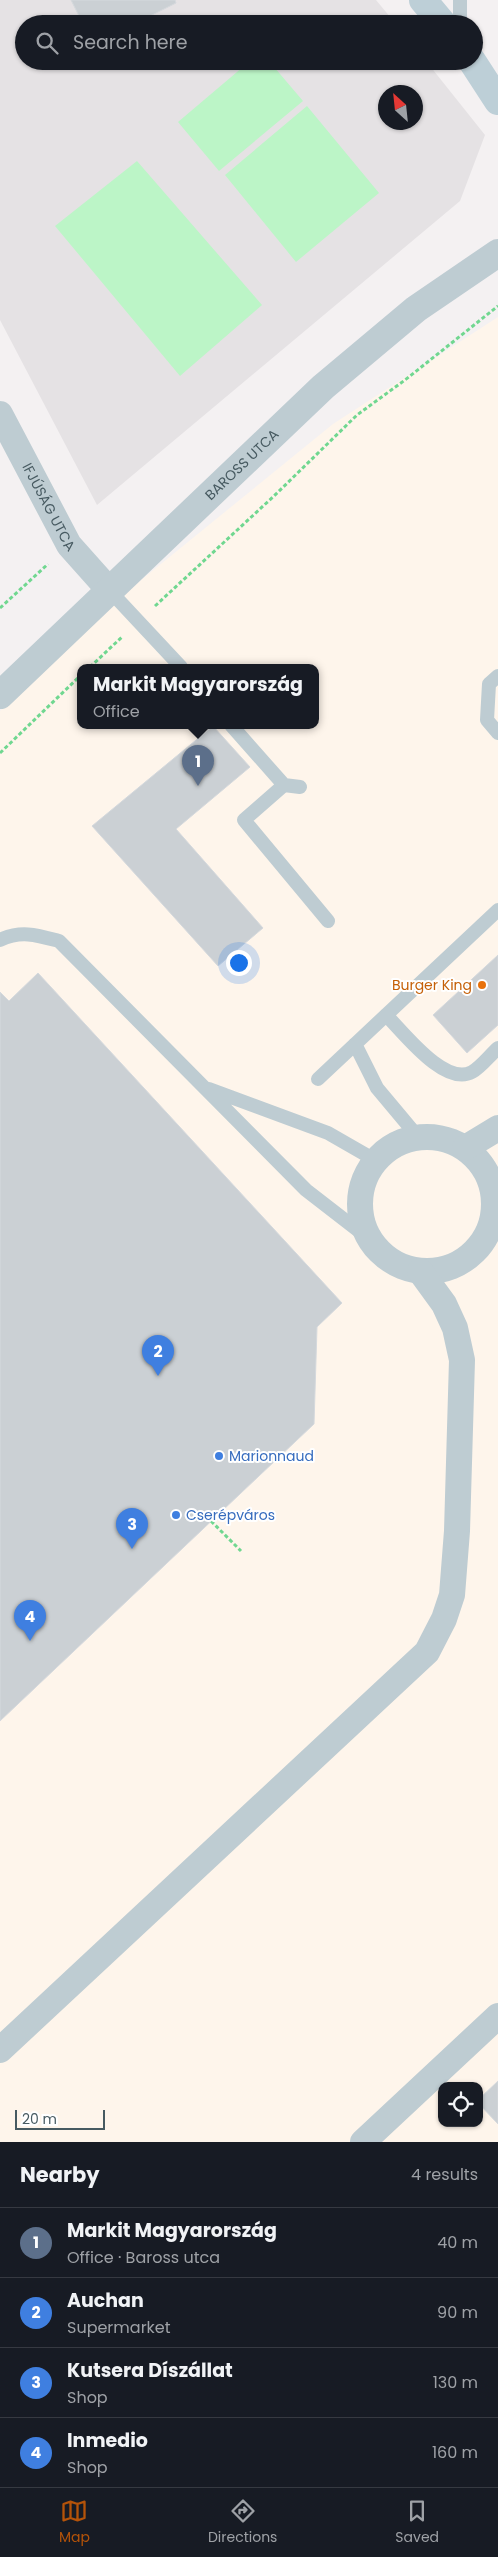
<!DOCTYPE html>
<meta charset="utf-8">
<style>
:root{--surface:#171b24;--page:#20242c;--text:#f1f3f6;--muted:#9ea1a6;--line:#363941;--accent:#b45309}
body{margin:0;font-family:Poppins,sans-serif;background:var(--page);color:var(--text)}
.controls{position:absolute;right:15px;bottom:15px;display:grid;overflow:hidden;border-radius:10px;box-shadow:0 1px 4px #0004}
.controls button{width:45px;height:45px;display:grid;place-items:center;padding:0;border:0;border-bottom:1px solid var(--line);background:var(--surface);color:var(--text);font:25px sans-serif}
.compass{position:absolute;left:378px;top:85px;width:45px;height:45px;border-radius:50%;background:var(--surface);box-shadow:0 1px 4px #0004;rotate:333deg}
.scale{position:absolute;left:15px;bottom:12px;width:90px;box-sizing:border-box;padding-left:5px;border:2px solid #475a61;border-top:0;font-size:14px;line-height:18px;white-space:nowrap;color:#475a61;-webkit-text-stroke:4px #fff;paint-order:stroke}
.you{position:absolute;left:238px;top:962px;width:18px;height:18px;margin:-12px;border:4px solid #fff;border-radius:50%;background:#1a73e8;box-shadow:0 0 0 8px #1a73e833}
.badge{display:grid;place-items:center;width:32px;height:32px;border-radius:50%;background:var(--accent);color:#fff;font-size:16px;font-weight:700}
.pin{position:absolute;translate:-50% -41px;filter:drop-shadow(0 1px 2px #0008)}
.pin::after{content:'';position:absolute;top:26px;width:18px;height:15px;background:inherit;clip-path:polygon(0 0,100% 0,50% 100%)}
.popup{position:absolute;left:77px;top:664px;width:242px;height:65px;box-sizing:border-box;display:grid;place-content:center;border-radius:10px;background:var(--surface);filter:drop-shadow(0 1px 4px #0005);font-size:16px;white-space:nowrap;color:var(--muted)}
.popup b{font-size:19px;color:var(--text)}
.popup::after{content:'';position:absolute;left:50%;top:100%;margin-left:-10px;border:10px solid transparent;border-top-color:var(--surface)}
.list{margin:0;padding:0;list-style:none}
h2{display:flex;justify-content:space-between;align-items:center;height:65px;margin:0;padding:0 20px;font-size:21px}
h2 small{font-size:16px;font-weight:400;color:var(--muted)}
.list li{display:grid;grid-template-columns:32px 1fr auto;gap:15px;align-items:center;box-sizing:border-box;height:70px;padding:0 20px;border-top:1px solid var(--line)}
.list b{display:block;font-size:19px;white-space:nowrap}
.list p{margin:0;font-size:16px;white-space:nowrap;color:var(--muted)}
.list em{font-size:16px;font-style:normal;color:var(--muted)}
.icon{flex:none;width:28px;height:28px;fill:none;stroke:currentColor;stroke-width:2;stroke-linecap:round;stroke-linejoin:round}
.map{position:relative;flex:none;width:498px;height:2142px;overflow:hidden}
.search{position:absolute;background:var(--surface);box-shadow:0 1px 4px #0004;left:15px;right:15px;top:15px;height:55px;display:flex;align-items:center;gap:12px;box-sizing:border-box;padding:0 18px;border-radius:28px;color:var(--muted);font-size:19px}
.sheet{height:345px;background:var(--surface)}
nav{display:flex;justify-content:space-around;align-items:center;box-sizing:border-box;height:70px;border-top:1px solid var(--line);background:var(--surface);font-size:14px;color:var(--muted)}
nav a{display:grid;justify-items:center;gap:2px}
nav .on{color:var(--accent)}
.map>svg:first-child{display:block}
.commercial{fill:#fef5eb;fill-rule:evenodd}
.education{fill:#e5e2e4;fill-rule:evenodd}
.green{fill:#bcf5c7}
.building{fill:#cbd0d4;stroke:#d5d9dd}
.lines{fill:none;stroke-linecap:round;stroke-linejoin:round}
.path{stroke:#70d790;stroke-width:3;stroke-dasharray:4 2.5;stroke-linecap:butt}
.service{stroke:#beccd2;stroke-width:14}
.minor{stroke:#beccd2;stroke-width:26}
.tertiary{stroke:#beccd2;stroke-width:28}
.secondary{stroke:#bdcfd7;stroke-width:28}
.food-dot{fill:#e8710a;stroke:#fff;stroke-width:2}
.shop-dot{fill:#3f7fe0;stroke:#fff;stroke-width:2}
.labels{text-anchor:middle;dominant-baseline:central;stroke-width:4;stroke-linejoin:round;paint-order:stroke}
.street-label{font-size:14px;fill:#475a61;stroke:#fff}
.food-label{font-size:14px;fill:#c56008;stroke:#fff;text-anchor:end}
.shop-label{font-size:14px;fill:#366cbe;stroke:#fff;text-anchor:start}
</style>
<div class="map">
<svg width="498" height="2142" viewBox="0 0 498 2142">
<rect width="100%" height="100%" fill="#f4f1f2"/>
<path class="commercial" d="M498,317V2142H0V711L140,581L333,424ZM80,667H316V725H80ZM442,2086H479V2123H442Z"/>
<path class="education" d="M0,0H376L396,24H24V61H426L485,135L460,201L97,505L0,320ZM386,92H416V122H386Z"/>
<path class="green" d="M250,61H269L303,101L219,171L178,122Z
M307,106L379,193L296,262L225,175Z
M137,161L262,305L180,376L55,226Z"/>
<path class="building" d="M71,0H175L176,3L134,24H83Z
M213,726L250,767L176,829L263,928L218,966L92,826Z
M498,955V1025L467,1053L433,1015Z
M38,973L342,1303L317,1327L314,1424L0,1721V992L9,1001Z
M498,2081V2124L479,2104V2099Z"/>
<g class="lines">
<path class="path" d="M155,606L274,496L357,415L405,380L498,306
M0,608L48,564
M90,667L123,636
M0,753L80,676
M211,1521L241,1551"/>
<path class="service" d="M460,24V0
M110,591L181,667
M498,676L489,684L487,720L498,733
M231,725L284,785L244,820L328,921
M284,785L300,787
M0,940C21,930 37,935 59,941L306,1190L368,1238
M386,1015C404,1033 445,1087 472,1072C481,1067 490,1055 498,1048
M355,1044L377,1088L418,1137
M318,1079L498,910
M209,1089L328,1133L375,1160"/>
<g class="minor">
<path id="s1" d="M0,414L69,545L110,591"/>
<circle cx="427" cy="1204" r="67"/>
<path d="M465,1148L498,1128"/>
<path d="M0,2050L427,1652L444,1619L452,1595L457,1531L462,1360L455,1328L444,1304L420,1271"/>
<path d="M363,2142L498,2016"/>
</g>
<path class="tertiary" id="s2" d="M0,695L323,387L416,309L498,253"/>
<path class="secondary" d="M423,0L443,24
M472,61L498,101"/>
</g>
<circle class="food-dot" cx="482" cy="985" r="5"/>
<g class="shop-dot">
<circle cx="219" cy="1456" r="5"/>
<circle cx="176" cy="1515" r="5"/>
</g>
<g class="labels">
<g class="street-label">
<text stroke="none"><textPath href="#s2" startOffset="334">BAROSS UTCA</textPath></text>
<text stroke="none"><textPath href="#s1" startOffset="105">IFJÚSÁG UTCA</textPath></text>
</g>
<g class="food-label">
<text x="472" y="985">Burger King</text>
</g>
<g class="shop-label">
<text x="229" y="1456">Marionnaud</text>
<text x="186" y="1515">Cserépváros</text>
</g>
</g>
</svg>
<div class="controls">
<button><svg class="icon" aria-label="locate" viewBox="0 0 24 24"><circle cx="12" cy="12" r="6"/><path d="M12 2v4M12 18v4M2 12h4M18 12h4"/></svg></button>
</div>
<svg class="compass" viewBox="-18 -18 36 36"><path d="M0-13l5 13h-10z" fill="#e53935"/><path d="M0 13l5-13h-10z" fill="#9ea1a6"/></svg>
<div class="scale">20 m</div>
<div class="you"></div>
<div class="pin badge" style="left:198px;top:786px;background:#5c6f8a">1</div>
<div class="popup"><b>Markit Magyarország</b>Office</div>
<div class="pin badge" style="left:158px;top:1376px;background:#3f7fe0">2</div>
<div class="pin badge" style="left:132px;top:1549px;background:#3f7fe0">3</div>
<div class="pin badge" style="left:30px;top:1641px;background:#3f7fe0">4</div>
<div class="search"><svg class="icon" aria-label="search" viewBox="0 0 24 24"><circle cx="10" cy="10" r="6"/><path d="M15 15l6 6"/></svg>Search here</div>
</div>
<section class="sheet">
<h2>Nearby<small>4 results</small></h2>
<ul class="list">
<li><span class="badge" style="background:#5c6f8a">1</span><div><b>Markit Magyarország</b><p>Office · Baross utca</p></div><em>40 m</em></li>
<li><span class="badge" style="background:#3f7fe0">2</span><div><b>Auchan</b><p>Supermarket</p></div><em>90 m</em></li>
<li><span class="badge" style="background:#3f7fe0">3</span><div><b>Kutsera Díszállat</b><p>Shop</p></div><em>130 m</em></li>
<li><span class="badge" style="background:#3f7fe0">4</span><div><b>Inmedio</b><p>Shop</p></div><em>160 m</em></li>
</ul>
</section>
<nav>
<a class="on"><svg class="icon" aria-label="map" viewBox="0 0 24 24"><path d="M3 6l6-2 6 2 6-2v14l-6 2-6-2-6 2zM9 4v14M15 6v14"/></svg>Map</a>
<a><svg class="icon" aria-label="directions" viewBox="0 0 24 24"><path d="M12 3l9 9-9 9-9-9zM9 14v-3h6M13 9l2 2-2 2"/></svg>Directions</a>
<a><svg class="icon" aria-label="saved" viewBox="0 0 24 24"><path d="M7 4h10v16l-5-4-5 4z"/></svg>Saved</a>
</nav>
